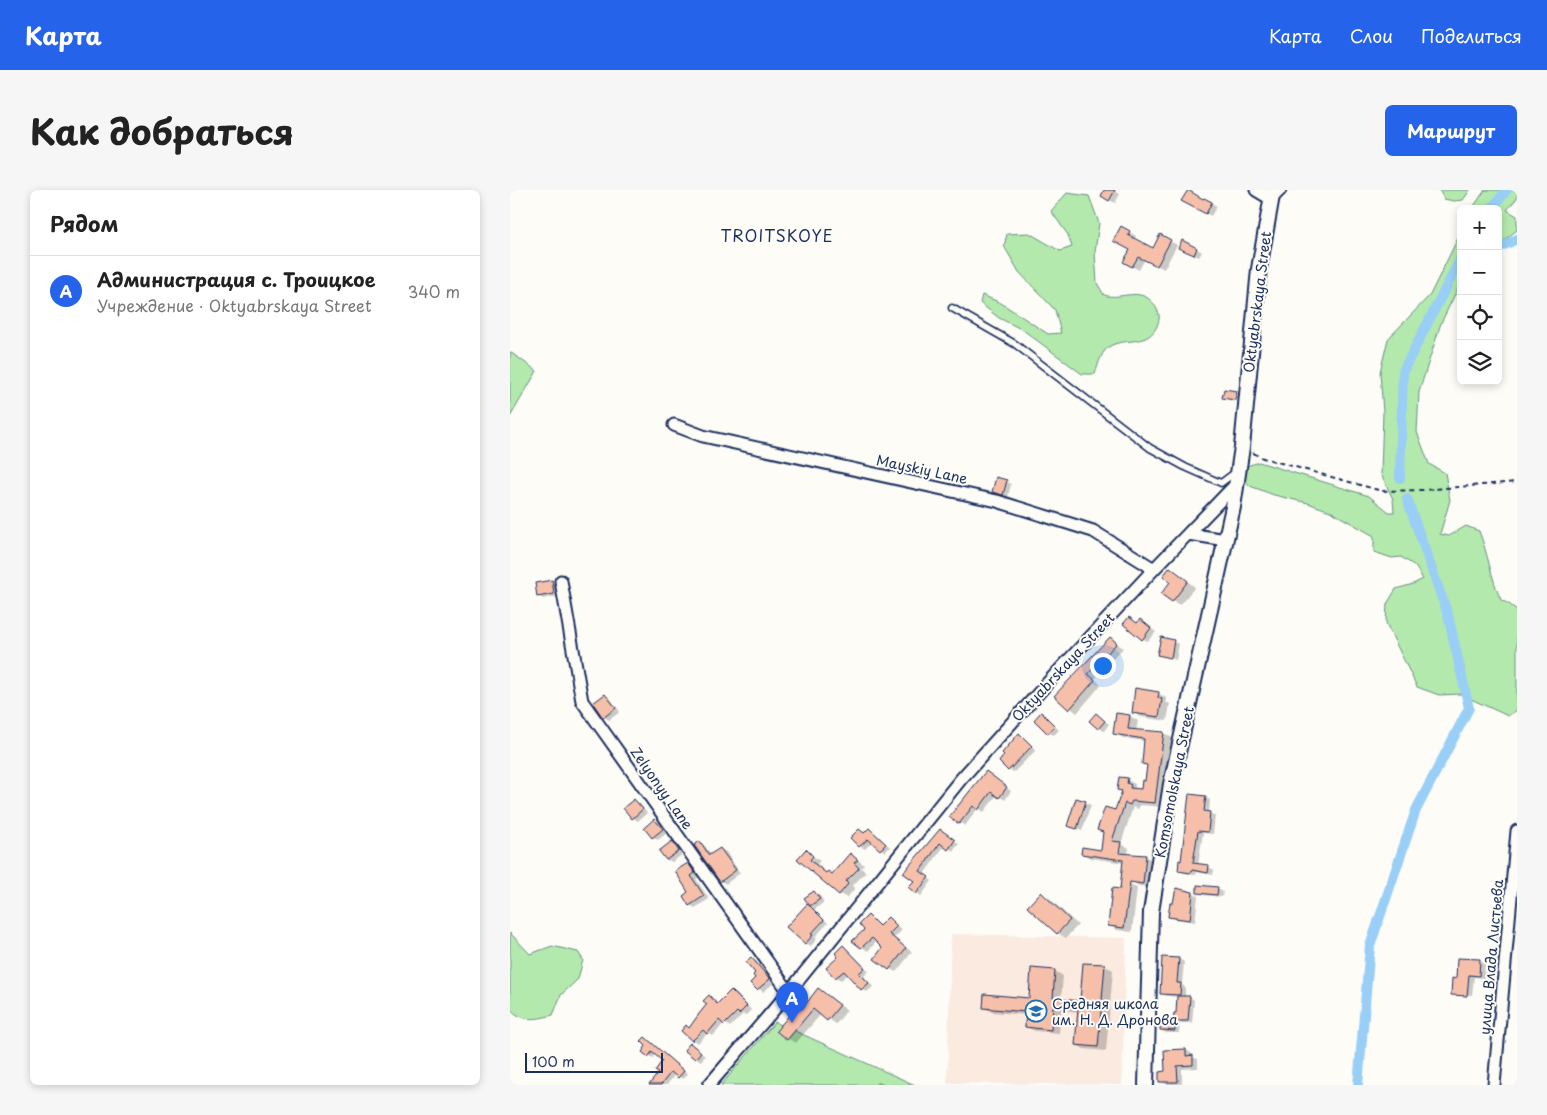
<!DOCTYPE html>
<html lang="ru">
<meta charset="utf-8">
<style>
:root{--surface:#fff;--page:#f6f6f6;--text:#222;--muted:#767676;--line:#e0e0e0;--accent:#2563eb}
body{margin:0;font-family:"Playpen Sans",sans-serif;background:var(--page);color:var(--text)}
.controls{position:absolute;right:15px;top:15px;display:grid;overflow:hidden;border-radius:8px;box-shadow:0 2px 8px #0003}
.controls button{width:45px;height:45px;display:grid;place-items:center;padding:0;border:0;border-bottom:1px solid var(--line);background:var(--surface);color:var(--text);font:25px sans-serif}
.scale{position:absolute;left:15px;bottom:12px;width:138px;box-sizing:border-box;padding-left:5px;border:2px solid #1b2f5e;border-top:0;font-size:14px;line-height:18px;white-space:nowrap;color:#1b2f5e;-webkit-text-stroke:4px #fdfcf7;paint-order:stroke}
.you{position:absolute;left:592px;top:475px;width:18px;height:18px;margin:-12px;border:4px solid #fff;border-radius:50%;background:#1a73e8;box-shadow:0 0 0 8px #1a73e833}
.badge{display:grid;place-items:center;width:32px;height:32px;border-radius:50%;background:var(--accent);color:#fff;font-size:16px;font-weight:700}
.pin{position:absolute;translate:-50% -41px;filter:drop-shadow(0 1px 2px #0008)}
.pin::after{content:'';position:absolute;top:26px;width:18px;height:15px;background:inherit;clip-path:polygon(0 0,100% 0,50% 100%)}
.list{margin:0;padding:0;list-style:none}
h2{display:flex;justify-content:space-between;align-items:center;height:65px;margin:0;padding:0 20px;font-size:21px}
h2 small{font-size:16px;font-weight:400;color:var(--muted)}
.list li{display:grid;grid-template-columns:32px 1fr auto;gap:15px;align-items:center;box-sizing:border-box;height:70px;padding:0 20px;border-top:1px solid var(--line)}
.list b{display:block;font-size:19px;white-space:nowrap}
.list p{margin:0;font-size:16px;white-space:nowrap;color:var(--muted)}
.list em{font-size:16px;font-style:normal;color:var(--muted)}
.icon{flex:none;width:28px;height:28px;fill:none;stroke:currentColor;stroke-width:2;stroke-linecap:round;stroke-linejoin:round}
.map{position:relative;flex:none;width:1007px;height:895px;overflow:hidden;border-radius:8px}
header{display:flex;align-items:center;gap:30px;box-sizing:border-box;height:70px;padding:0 25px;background:var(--accent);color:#fff}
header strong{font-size:24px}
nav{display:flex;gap:28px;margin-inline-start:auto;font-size:18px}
.intro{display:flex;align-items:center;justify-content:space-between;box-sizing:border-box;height:120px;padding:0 30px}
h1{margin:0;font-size:35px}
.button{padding:12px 22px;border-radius:8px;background:var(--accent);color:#fff;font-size:18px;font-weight:700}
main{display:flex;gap:30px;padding:0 30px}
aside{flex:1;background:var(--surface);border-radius:8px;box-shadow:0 2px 8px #0003}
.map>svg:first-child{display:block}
.built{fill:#fbeae0}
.green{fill:#b3e9ac;stroke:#678c85}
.shadow{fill:#0003}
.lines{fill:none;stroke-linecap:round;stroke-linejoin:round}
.canal{stroke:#99cef7;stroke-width:10}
.building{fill:#f6bfaa;stroke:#1b2f5e}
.service-casing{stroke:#1b2f5e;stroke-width:9}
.minor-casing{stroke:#1b2f5e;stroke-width:15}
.tertiary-casing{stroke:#1b2f5e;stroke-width:18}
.path{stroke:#1b2f5e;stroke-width:2;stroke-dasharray:5 4;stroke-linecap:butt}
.service{stroke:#fdfcf7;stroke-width:5.5}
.minor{stroke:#fdfcf7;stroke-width:11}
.tertiary{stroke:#fdfcf7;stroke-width:14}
.labels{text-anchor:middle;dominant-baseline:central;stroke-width:4;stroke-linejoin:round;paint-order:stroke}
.street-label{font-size:14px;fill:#1b2f5e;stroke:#fdfcf7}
.poi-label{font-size:14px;fill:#1b2f5e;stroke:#fdfcf7;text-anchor:start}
.quarter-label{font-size:16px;letter-spacing:1px;fill:#1b2f5e;stroke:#fdfcf7}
</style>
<header>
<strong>Карта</strong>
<nav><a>Карта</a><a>Слои</a><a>Поделиться</a></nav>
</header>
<div class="intro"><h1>Как добраться</h1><a class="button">Маршрут</a></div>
<main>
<aside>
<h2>Рядом<small></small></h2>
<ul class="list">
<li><span class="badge">A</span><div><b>Администрация с. Троицкое</b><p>Учреждение · Oktyabrskaya Street</p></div><em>340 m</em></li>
</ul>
</aside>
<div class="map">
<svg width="1007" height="895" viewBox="0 0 1007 895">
<rect width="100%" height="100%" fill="#fdfcf7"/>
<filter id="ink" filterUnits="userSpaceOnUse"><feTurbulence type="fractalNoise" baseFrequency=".02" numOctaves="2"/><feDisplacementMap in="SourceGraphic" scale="10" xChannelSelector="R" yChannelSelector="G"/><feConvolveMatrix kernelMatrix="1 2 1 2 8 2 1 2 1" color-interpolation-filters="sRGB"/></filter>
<g filter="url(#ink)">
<path class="built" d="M441,744L616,748L612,895L437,893Z"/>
<path class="green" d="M929,0H960L953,10L944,11L934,9Z
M975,0H1007V8L997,20L1007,26V40L988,55V19H962Z
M557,3L579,6L589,33L585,62L587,93L594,105C607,110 623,100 636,107C642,110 648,119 649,125C650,130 648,132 647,136C638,156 618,148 602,155C591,160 589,173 585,184H572L513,140L489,128L470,113L472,105L491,113L538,144L551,143L545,120L509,82L494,56L497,44L519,43L550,61L562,57L558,45L541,21Z
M951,42V92L931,133L909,202L907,242L919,274L935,283L940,310L930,344L939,346L956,336L969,341C978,364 981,388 991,410L999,414L1007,420V520L998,526L950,504L929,505L907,497L876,433L877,414L886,399L903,394L913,389L905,376L891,367L882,368L864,362V346L820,321L798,313L764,305L740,296L732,287L737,276L749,272L859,306L879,322H884L883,309L871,284L873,222L870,182L878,149L920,105Z
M0,162L27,181L0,227Z
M0,743L20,764L42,756L68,762L73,770L68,789L51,805L43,825C28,829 11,833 0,818Z
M265,832L405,895H211Z"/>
<path class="shadow" d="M595,0H603L610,4L605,13L592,6Z
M672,10H695L707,16L701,26Z
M612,38L626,46L624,49L643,59L650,46L667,55L654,79L635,69L629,80L614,72L621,59Z
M687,59L692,62L689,67L675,60Z
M726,202L731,205L730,212L719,210L714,207Z
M496,291L501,294L498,307L483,302Z
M660,378L685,397L670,415L662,411Z
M41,392L46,394L49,406L33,409L28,406Z
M628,434H635L646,442L638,451L633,449Z
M600,448L613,458L585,489L591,495L567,523L546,506Z
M652,449L669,454L666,470L649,464Z
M648,503L656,508V512L660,514L657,531L631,527L623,523Z
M96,506L101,509L110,522L99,530L94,527Z
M531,524L549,540L544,545L539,543Z
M587,525L599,534L594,541L589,538Z
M607,525L620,526L628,531L626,541L654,543L662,548L653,617L630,615L628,619L623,617L611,654L619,658L618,665L635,666L643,671L641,697L629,696L619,690V693L627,698L622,742L607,740L599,735L611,701L614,673L581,668L573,664L592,661L613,602L609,600L617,590L625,594V599L632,601L636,592L638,576L633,573L635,551L613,548L605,543Z
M509,545L526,560L504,582L499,580L496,565Z
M481,586L501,601L495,610L487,605L474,622L468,618L455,636L441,626Z
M695,607L700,610L699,623L705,626L703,644L693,643L688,675L699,677L704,680L703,685L687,682L686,685L674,683L669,680Z
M124,610L129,613L137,623L128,631L123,628Z
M567,610L581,615L572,641L564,638Z
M145,630L150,633L157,643L148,650L143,647Z
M360,639L380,657L375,662L362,652L355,659L350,656L355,644Z
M434,643L449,654L443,661L435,655L414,684L422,691L411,706L400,697L406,691L395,683Z
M162,653L167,656L173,664L162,672L156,669Z
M190,653L195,656L201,665L211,659L216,662L230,683L216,694L211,691L186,656Z
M296,661L310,671L307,674L317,683L322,685L341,664L354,675L351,678L356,682L342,696L345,698L337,708L330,704L289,669Z
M178,674L183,677L190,687L186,689L199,709L185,718L180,715Z
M708,699L713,702L712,707L693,705L688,702Z
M667,700L683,703L688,706L685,732L665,729L660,726Z
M304,703L309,705L314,712L304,720L318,733L305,747L307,749L301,756L296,753L297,715L303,718L296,708Z
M531,704L539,708L568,735L556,748L547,743Z
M358,726L370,736L378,728L392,740L384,748L402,762L386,782L380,779L374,758L367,751L358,761L352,757Z
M333,757L338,760L359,781L354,786L363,797L357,802L352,799L338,784L331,790L326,787L318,778L330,767Z
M241,768L246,771L265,792L253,802L242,793L247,788V783Z
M669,769L674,772L672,795L675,797V807H680L684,810L682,833H670L669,843H656L651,840L665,831L668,825V807L657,806L652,803Z
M970,771L975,774L974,788L964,787L962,805L946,804V806L943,804L948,790Z
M595,776L603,780L596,861L574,859L566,855L569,822L551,820L549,843L525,841L516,837L517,825L482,822L474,818L520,809L522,779L545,781L553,786L551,810L571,812Z
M308,800L337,820L326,834L311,824L286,853L278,849L292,820Z
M222,801L227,804L241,820L235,826L233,824L220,837L214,833L203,846L198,843L188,853L172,841L179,839L198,814L199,807L209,814Z
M139,851L178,884L173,889L165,884L157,895H140L150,883L154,871L146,864L143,868L139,866Z
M181,855L195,866L191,871L186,868Z
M676,860L681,863V867L688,869V878L672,879V894H656L651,892Z
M367,891L376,895H365Z"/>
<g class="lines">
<path class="canal" d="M981,19L997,0
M988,58L1007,49
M890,288L893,181L951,68
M848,895L860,756L906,620L959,518L938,425L897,309"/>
</g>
<path class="building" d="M594,0H605L599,11L591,6Z
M678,0L693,9L694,8L702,12L696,24L671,11Z
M611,36L620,41L618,45L643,58L650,44L661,50L647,76L628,67L622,77L613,72L620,60L603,51Z
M672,50L687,58L684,65L668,58Z
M714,199L727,201L725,210L712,208Z
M486,287L497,290L493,305L482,302Z
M660,377L678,391L662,412L651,404L660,392L653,386Z
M42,390L44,404L27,407L25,393Z
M619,427L627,433L630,429L641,438L632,450L613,434Z
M600,447L607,453L578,484L585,490L559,520L544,506Z
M651,447L664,450L661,468L647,465Z
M625,498L649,502L648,508L652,509L649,527L622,523Z
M95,504L106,518L93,528L83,513Z
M531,522L545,536L538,544L524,530Z
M586,523L595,531L588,539L579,531Z
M606,523L620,525L618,539L654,542L645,613L622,611L620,615L615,613L602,651L611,652L609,663L636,665L633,694L620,692L614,738L598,736L602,698L610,699L613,670L571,664L572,657L591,660L593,642L587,640L595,617L605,620L612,601L607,600L609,587L618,588L617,593L621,595L620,598L631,599L632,590L635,591L637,575L632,574L634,549L603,544Z
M509,543L522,556L498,581L489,572L494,565L492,563Z
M476,581L497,597L489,608L481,602L468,620L463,616L449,634L439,627Z
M679,604L696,606L694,621L700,622L698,642L688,641L683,673L699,675L698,683L682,680L681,683L668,681L669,670L671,671Z
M566,608L576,611L567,639L557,636Z
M124,609L133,619L122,629L113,618Z
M144,629L153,639L142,648L134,638Z
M359,638L376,654L370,660L358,649L349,657L340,648L349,639L354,643Z
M430,639L445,650L438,660L430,653L410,681L419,687L406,704L398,697L404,691L393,683Z
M162,651L169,661L156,670L149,661Z
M190,651L199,665L210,658L226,680L210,692L184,655Z
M296,659L303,666L300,670L316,683L318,681L322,684L340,663L348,670L344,673L349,678L336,691L338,694L329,705L287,669Z
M178,673L185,683L181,686L194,706L179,716L173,706L178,702L165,681Z
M687,695L708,697L707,705L687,703Z
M666,698L683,702L680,730L658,727L660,713H663Z
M304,701L310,709L300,716L314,730L301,744L303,745L295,754L276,737L297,714L300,716L294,708Z
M531,702L560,730L547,744L517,717Z
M358,725L369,736L378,727L387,736L379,744L396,758L379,780L364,769L372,758L362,748L351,758L342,751L354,740L349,734Z
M333,755L355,778L349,783L359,793L351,800L334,781L325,788L316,778L328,767L325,763Z
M241,767L260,789L247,800L240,793L245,788L243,785L245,783L236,772Z
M652,767L669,768L667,793H671L670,805L650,804Z
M947,768L970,769L969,786L959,785L957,806L941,805L942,788L946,789Z
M573,773L595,774L588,857L565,855L568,818L543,816L541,840L515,837L516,822L473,818L474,804L519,808L521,778L545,780L543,808L570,811Z
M308,798L330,815L317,831L303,819L277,850L266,841L287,816L292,819Z
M221,800L237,816L229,824L227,822L214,835L209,830L197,844L193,840L182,851L171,841L176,835L179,838L189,824L197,814L193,811L199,805L207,814Z
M667,806H680L678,831H665V841L650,840V830H663L664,823H666Z
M135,847L174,881L168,888L161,882L151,895H139L148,883L145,881L152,871L142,862L138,867L132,862L136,856L131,851Z
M180,853L191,862L185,869L174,860Z
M676,859V866L683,865V875L667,876L668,892H649V882L655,881L654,860Z"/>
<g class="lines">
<g class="service-casing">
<path id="service" d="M442,118L505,154L640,258L675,277L711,293L727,281"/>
</g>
<g class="minor-casing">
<path id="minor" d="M746,0L761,9L770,0
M164,235L193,246L487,311L583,341L644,379
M678,344L716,350
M51,391L72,511L279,802
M199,895L279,802L451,589L543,487L644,379L726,294
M984,895L1007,641"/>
</g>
<g class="tertiary-casing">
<path id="tertiary" d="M636,895L641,722L661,594L723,317L732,257L749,79L763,0"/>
</g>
<path class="path" d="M743,263L753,268L872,301L913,300L1007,292"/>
<use href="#service" class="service"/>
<use href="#minor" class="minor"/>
<use href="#tertiary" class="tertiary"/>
</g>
</g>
<defs>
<g id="school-ring" transform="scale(1.125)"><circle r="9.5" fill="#fdfcf7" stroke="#1f6fb2" stroke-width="1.5"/><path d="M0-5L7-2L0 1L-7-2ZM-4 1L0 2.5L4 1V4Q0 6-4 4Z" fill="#1f6fb2"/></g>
</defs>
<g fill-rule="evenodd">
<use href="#school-ring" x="526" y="821"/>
</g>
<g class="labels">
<g class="street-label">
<text transform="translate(747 112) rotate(-83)">Oktyabrskaya Street</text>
<text transform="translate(412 279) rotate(12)">Mayskiy Lane</text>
<text transform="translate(553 477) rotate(-47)">Oktyabrskaya Street</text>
<text transform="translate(664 592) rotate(-79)">Komsomolskaya Street</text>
<text transform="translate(152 598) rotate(55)">Zelyonyy Lane</text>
<text transform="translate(981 767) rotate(-85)">улица Влада Листьева</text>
</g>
<g class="poi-label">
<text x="542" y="813">Средняя школа<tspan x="542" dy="16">им. Н. Д. Дронова</tspan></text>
</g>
<g class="quarter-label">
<text x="267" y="45">TROITSKOYE</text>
</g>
</g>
</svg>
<div class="controls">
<button>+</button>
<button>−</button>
<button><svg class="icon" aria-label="locate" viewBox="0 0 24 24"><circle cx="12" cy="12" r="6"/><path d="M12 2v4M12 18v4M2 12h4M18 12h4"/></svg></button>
<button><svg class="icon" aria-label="layers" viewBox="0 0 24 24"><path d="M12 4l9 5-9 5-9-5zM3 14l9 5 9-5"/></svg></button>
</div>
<div class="scale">100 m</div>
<div class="you"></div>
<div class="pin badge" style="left:282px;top:833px">A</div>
</div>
</main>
